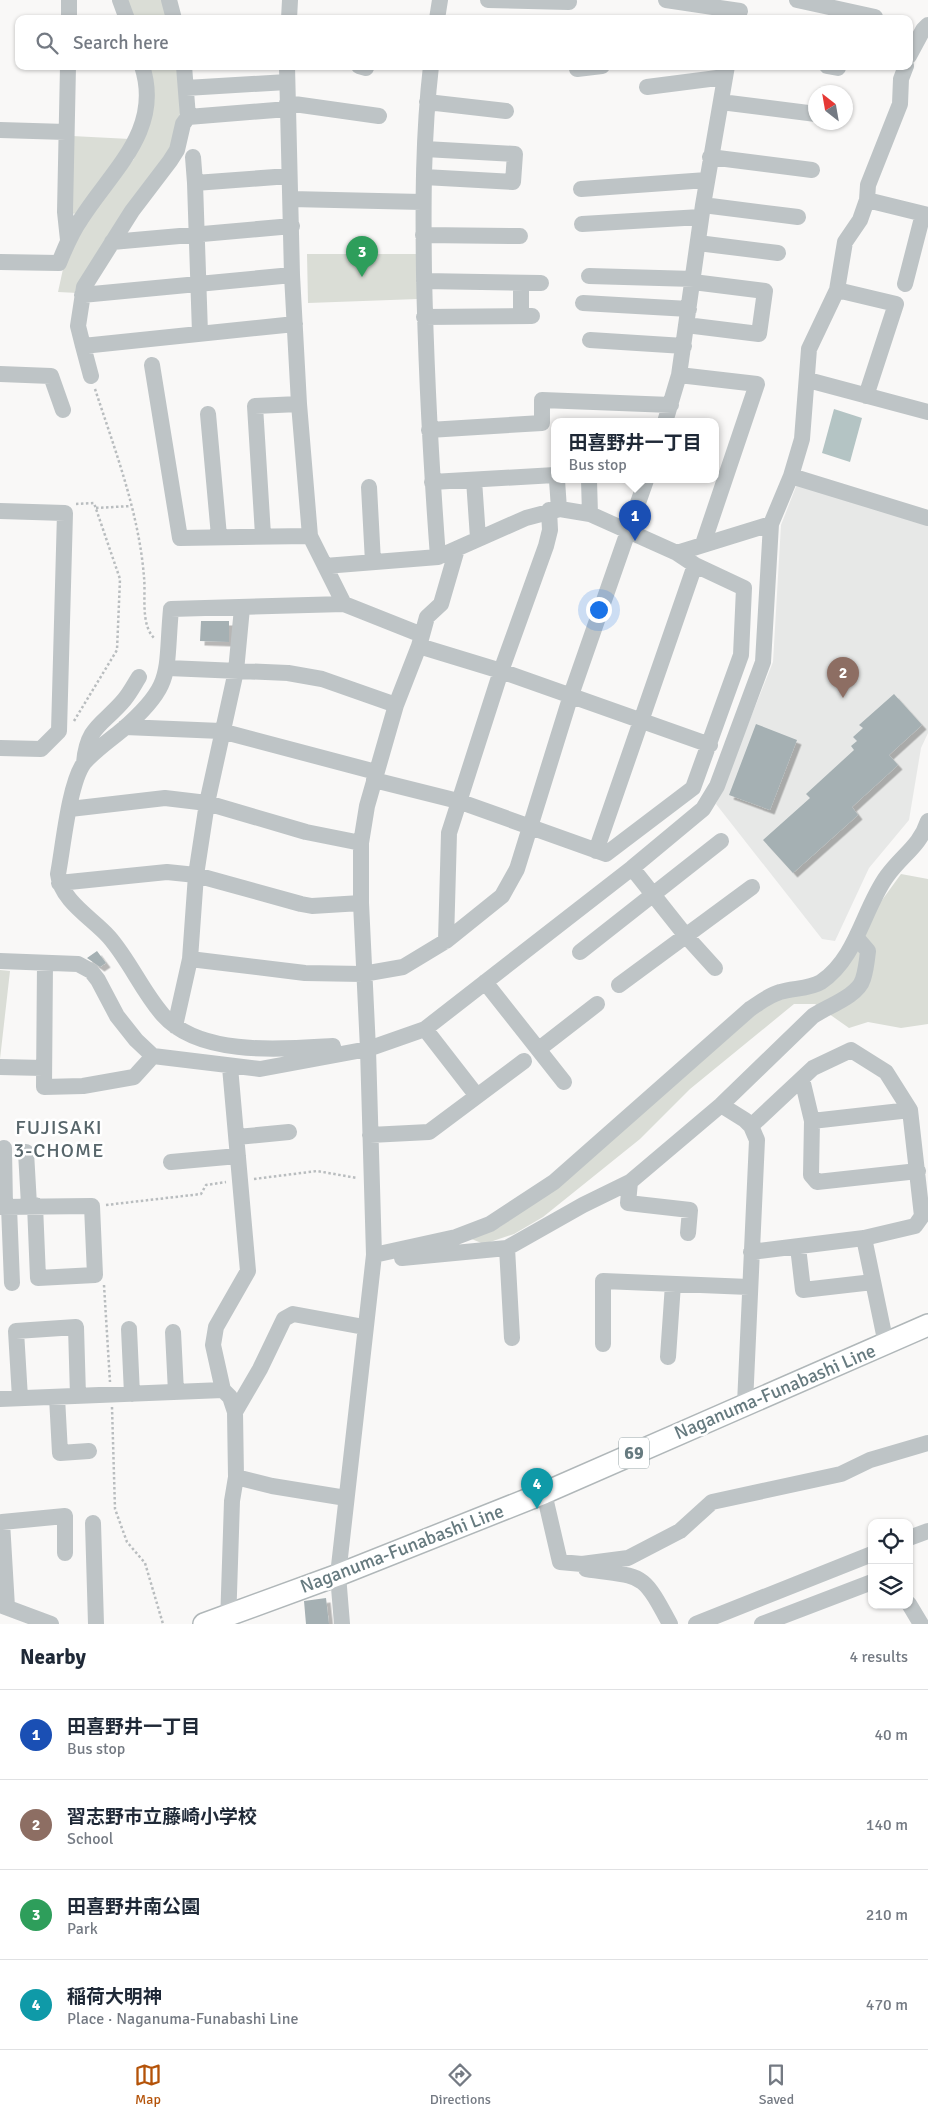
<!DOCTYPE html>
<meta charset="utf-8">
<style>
:root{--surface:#fff;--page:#f6f6f7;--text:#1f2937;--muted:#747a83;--line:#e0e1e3;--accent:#b45309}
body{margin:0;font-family:Signika,"Noto Sans JP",sans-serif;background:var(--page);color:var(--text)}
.controls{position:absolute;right:15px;bottom:15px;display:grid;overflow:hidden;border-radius:10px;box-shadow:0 1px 4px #0004}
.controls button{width:45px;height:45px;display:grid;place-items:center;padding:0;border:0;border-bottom:1px solid var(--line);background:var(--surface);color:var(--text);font:25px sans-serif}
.compass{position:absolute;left:808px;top:85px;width:45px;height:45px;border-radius:50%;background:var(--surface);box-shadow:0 1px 4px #0004;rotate:329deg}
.you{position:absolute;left:598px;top:609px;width:18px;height:18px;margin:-12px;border:4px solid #fff;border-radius:50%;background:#1a73e8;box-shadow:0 0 0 8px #1a73e833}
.badge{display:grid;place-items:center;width:32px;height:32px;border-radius:50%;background:var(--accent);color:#fff;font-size:16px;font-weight:700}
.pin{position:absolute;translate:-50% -41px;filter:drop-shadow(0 1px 2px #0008)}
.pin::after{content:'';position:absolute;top:26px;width:18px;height:15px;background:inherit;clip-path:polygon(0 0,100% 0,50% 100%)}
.popup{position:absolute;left:551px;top:418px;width:168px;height:65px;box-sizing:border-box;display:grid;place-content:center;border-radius:10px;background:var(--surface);filter:drop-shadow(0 1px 4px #0005);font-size:16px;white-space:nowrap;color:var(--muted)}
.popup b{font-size:19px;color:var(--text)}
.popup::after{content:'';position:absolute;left:50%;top:100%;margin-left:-10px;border:10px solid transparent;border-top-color:var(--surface)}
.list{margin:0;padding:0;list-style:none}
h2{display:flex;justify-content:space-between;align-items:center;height:65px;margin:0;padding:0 20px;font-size:21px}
h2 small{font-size:16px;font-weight:400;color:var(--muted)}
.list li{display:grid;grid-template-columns:32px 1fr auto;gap:15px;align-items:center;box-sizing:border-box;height:90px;padding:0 20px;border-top:1px solid var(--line)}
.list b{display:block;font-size:19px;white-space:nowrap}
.list p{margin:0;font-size:16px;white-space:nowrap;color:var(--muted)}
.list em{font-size:16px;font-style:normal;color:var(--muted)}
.icon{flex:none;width:28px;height:28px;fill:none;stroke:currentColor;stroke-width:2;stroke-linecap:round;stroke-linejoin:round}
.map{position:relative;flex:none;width:928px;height:1624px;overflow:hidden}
.search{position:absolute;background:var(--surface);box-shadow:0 1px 4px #0004;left:15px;right:15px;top:15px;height:55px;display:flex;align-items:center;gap:12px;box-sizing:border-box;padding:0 18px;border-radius:10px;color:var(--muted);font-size:19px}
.sheet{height:425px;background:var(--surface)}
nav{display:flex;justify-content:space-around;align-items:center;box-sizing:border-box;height:70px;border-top:1px solid var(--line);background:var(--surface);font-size:14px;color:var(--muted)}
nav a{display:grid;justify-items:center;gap:2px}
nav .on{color:var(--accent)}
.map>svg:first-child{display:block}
.built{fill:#e7e8e7}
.green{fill:#daddd6}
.water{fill:#b4c4c4}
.building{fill:#a5b0b3;filter:url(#shadow)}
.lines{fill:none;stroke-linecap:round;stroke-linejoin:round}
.major-casing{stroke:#b0b7b9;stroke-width:24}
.path{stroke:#b9bdbf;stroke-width:2.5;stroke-dasharray:2.5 2.5;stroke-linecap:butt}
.minor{stroke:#bec4c6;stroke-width:16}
.major{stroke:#fff;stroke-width:21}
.labels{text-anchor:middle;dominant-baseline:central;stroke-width:5;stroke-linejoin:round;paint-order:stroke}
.shield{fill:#fff;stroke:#94a2a5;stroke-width:1}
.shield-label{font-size:18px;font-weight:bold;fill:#667a7f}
.street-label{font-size:19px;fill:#667a7f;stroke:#fff}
.neighbourhood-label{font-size:20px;letter-spacing:1px;fill:#58666b;stroke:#fff}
</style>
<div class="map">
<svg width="928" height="1624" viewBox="0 0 928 1624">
<defs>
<filter id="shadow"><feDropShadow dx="4.5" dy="4.5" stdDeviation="0" flood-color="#0004"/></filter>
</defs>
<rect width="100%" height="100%" fill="#f9f8f7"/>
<path class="built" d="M797,484L928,526V733L921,748L909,820L869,868L835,941L822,939L716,804L773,662L781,525Z"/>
<path class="green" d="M126,0H163L169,19H132Z
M148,66H179L180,113L174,147L78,293L58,292L63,269L85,220L134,159Z
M72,136L130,139L76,214L70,213Z
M307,254H416L418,299L308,303Z
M901,874L928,879V1024L901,1028L868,1022L849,1028L815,1004H794L690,1089L640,1139L543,1217L514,1234L484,1244L469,1238L500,1227L556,1187L752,1013L787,995L824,987L869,918Z
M0,970L10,971L0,1059Z"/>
<path class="water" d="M834,409L862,418L850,462L822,453Z"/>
<path class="building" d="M201,621H229V642L200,641Z
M894,694L922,725L889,755L898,765L852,807L858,815L793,873L763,840L810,798L806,794L854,750L851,746L857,741L853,737L863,728L859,725Z
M756,724L797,740L770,810L729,795Z
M97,951L106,963L100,967L87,958Z
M326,1598L329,1624H306L304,1601Z"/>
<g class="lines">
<g class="major-casing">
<path id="major" d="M204,1624L338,1575L544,1493L928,1325"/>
</g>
<path class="path" d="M95,389C115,450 139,513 144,577C146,596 140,625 155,639
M96,508L131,506
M74,721L117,650L120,579L94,503L76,504
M254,1179L317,1171L357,1178
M106,1205L201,1194L206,1185L226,1182
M104,1285L110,1382
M112,1407L115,1509L127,1542L145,1563L163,1624"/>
<path class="minor" d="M120,0L127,19
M169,0L174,19
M488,0L569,2
M666,0L740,11
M797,0L875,17
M69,19V0
M289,19L290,0
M437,19L440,0
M909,56L923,30L928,25
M68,66L65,212L68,240
M184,66L188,117L183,124L177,150L170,161L132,211L84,287L78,326L83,346L295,324
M287,66L292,275L299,404L310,536L344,604L422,635
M359,66L366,68
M431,66C423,135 423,204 424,274C426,369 431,463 438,557
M827,66L838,68
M577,69L602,66
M647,87L725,77
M186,88L287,82
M427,102L506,111
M721,102L816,114
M287,103L379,116
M188,117L288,109
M0,130L66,132
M193,157L195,183
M710,157L812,170
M424,177L513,182L515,154L425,149
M581,189L707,180
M291,199L422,202
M867,200L928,215
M703,205L798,217
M582,224L701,217
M423,235L520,236
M112,242L292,226
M698,243L778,253
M0,262L59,263C65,248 71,233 81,219C112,170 163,130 142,66
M589,276L694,279
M424,281L541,283
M905,284L923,214
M837,290L896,304L866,396
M82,295L292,275
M583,303L689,309
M521,316V283
M424,317L532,316
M686,325L759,334L765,291L693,282
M200,333L195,183L289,176
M590,340L684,346
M83,346L91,376
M152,365L180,538L310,536
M0,374L51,376L63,410
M679,375L757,384L703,544
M808,380L928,412
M208,414L219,536
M665,422L679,375L703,205L727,66
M429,430L542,423V400L671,405
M791,476L928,518
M474,480L478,538
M557,480L559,509
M589,480L590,514
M432,482L555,475
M369,487L373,562
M0,511L65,513L59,731L41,749L0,748
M263,535L255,406L299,404
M677,553L771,524
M325,566L438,557L526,518L560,509L590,514L677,553L695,565L744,588L741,655L693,788L606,854L458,801L374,780
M419,646L501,671L710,745
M168,668L288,673L322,679L396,705
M125,727L221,731L376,772
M84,763C87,726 103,725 124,700C130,693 134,685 139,677
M70,809L165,798L207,803L306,832L361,843
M596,851L695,565
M632,868L686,936L715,968
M59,883L167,872L196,875L301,904L312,906L361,903
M446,941L449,833L501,671L546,546L550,530L549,510
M580,952L721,841
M190,959L305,973L363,974L403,967L446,941L502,896L517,869L571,695L646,480
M0,961L78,964L91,971L98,980L117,1016L136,1040L153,1056L260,1069L368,1049L425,1029L632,868L703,809L717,786L763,662L771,524L791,476L802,439L809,349L837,290L845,242L860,220L867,200L868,185L900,104L901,79L906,66
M45,963L44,1087L83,1086L134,1077L153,1056
M485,982L564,1082
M619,985L752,887
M175,1026L190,959L196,875L207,803L236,671L242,608
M425,1029L477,1096
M333,1046C283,1049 200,1057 163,1015C142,991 130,961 109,937C92,918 61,901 58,874C63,848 69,783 84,763C94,751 110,740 122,730C175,684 165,674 171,609L344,604
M539,1049L597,1004
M0,1067L43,1068
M230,1067L248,1271L216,1327L213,1345L223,1390L230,1397L235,1412
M802,1079L812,1121L811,1175L817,1182L918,1171
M721,1105L745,1120L751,1126
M812,1121L910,1110
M370,1135L429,1132L524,1061
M237,1137L289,1132
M4,1148L5,1207
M26,1152L29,1205
M171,1162L238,1156
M630,1182L628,1203L690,1210L688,1233
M0,1207L92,1206L95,1275L38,1278L35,1205
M9,1207L12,1283
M864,1238L886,1344
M798,1247L803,1290L873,1282
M507,1248L512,1338
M374,1255L456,1237L490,1224L554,1182L750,1009C759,1003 769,995 780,992C792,988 810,989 821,982C857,958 863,909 887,876C902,855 920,846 928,821
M402,1258L507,1248L583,1205L630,1182L721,1105L813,1016C828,1006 858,996 863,979C866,970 867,960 868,951L856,937
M129,1329L132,1394
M173,1332L176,1392
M603,1344V1281L749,1287
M668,1357L673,1284
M57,1397L60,1453L89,1451
M20,1398L16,1331L76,1327L78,1396
M0,1399L223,1390
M745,1404L757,1140L751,1126L813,1068L851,1050L886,1072L910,1110L922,1216L915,1226L864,1238L751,1252
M236,1477L272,1486L346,1498
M544,1493L560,1562L582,1564L628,1558L680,1531L712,1502L841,1474L870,1460L928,1443
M93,1523L96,1624
M909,1538L928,1531
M586,1569C644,1578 641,1570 670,1624
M909,1604L921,1624
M0,1605L51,1624
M7,1607L2,1522L65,1516V1553
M228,1624L232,1501L236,1477L235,1412L260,1369L284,1319L293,1314L364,1327
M342,1624L338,1575L374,1255L368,1049L361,903V843L367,806L396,705L419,646L427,617L441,604L457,549
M696,1624L872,1554
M762,1624L872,1582"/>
<use href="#major" class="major"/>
</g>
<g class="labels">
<rect class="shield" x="619" y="1437.5" width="30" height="31" rx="4"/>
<g class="shield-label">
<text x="634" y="1453">69</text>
</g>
<g class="street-label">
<text transform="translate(775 1392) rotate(-23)">Naganuma-Funabashi Line</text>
<text transform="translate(402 1549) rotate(-21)">Naganuma-Funabashi Line</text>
</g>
<g class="neighbourhood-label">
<text x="59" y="1127">FUJISAKI<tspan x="59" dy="23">3-CHOME</tspan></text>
</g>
</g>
</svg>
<div class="controls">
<button><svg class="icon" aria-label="locate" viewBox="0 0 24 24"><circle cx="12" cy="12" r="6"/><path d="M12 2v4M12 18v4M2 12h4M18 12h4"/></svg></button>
<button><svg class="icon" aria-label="layers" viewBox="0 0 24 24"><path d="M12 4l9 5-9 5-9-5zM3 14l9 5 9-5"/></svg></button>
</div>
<svg class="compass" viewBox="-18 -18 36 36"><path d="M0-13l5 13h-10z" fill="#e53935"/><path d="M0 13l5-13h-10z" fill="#747a83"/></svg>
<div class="you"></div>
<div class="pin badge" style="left:635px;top:541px;background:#1a4fb4">1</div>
<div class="popup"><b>田喜野井一丁目</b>Bus stop</div>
<div class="pin badge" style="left:843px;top:698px;background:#8d6e63">2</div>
<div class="pin badge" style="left:362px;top:277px;background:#2e9e5b">3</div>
<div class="pin badge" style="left:537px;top:1509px;background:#0f9aa8">4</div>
<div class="search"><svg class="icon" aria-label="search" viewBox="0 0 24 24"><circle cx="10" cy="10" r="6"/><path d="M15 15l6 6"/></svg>Search here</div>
</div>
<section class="sheet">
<h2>Nearby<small>4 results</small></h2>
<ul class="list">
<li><span class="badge" style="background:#1a4fb4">1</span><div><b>田喜野井一丁目</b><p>Bus stop</p></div><em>40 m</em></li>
<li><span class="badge" style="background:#8d6e63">2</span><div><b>習志野市立藤崎小学校</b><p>School</p></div><em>140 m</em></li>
<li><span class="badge" style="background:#2e9e5b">3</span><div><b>田喜野井南公園</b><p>Park</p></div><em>210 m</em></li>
<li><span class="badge" style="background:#0f9aa8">4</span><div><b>稲荷大明神</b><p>Place · Naganuma-Funabashi Line</p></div><em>470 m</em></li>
</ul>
</section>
<nav>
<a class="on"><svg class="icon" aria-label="map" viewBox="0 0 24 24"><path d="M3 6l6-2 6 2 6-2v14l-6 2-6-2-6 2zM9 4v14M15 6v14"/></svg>Map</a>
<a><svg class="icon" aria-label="directions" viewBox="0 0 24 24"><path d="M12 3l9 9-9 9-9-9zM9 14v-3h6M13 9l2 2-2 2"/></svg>Directions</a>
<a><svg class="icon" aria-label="saved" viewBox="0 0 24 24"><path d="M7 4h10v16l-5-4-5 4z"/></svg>Saved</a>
</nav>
